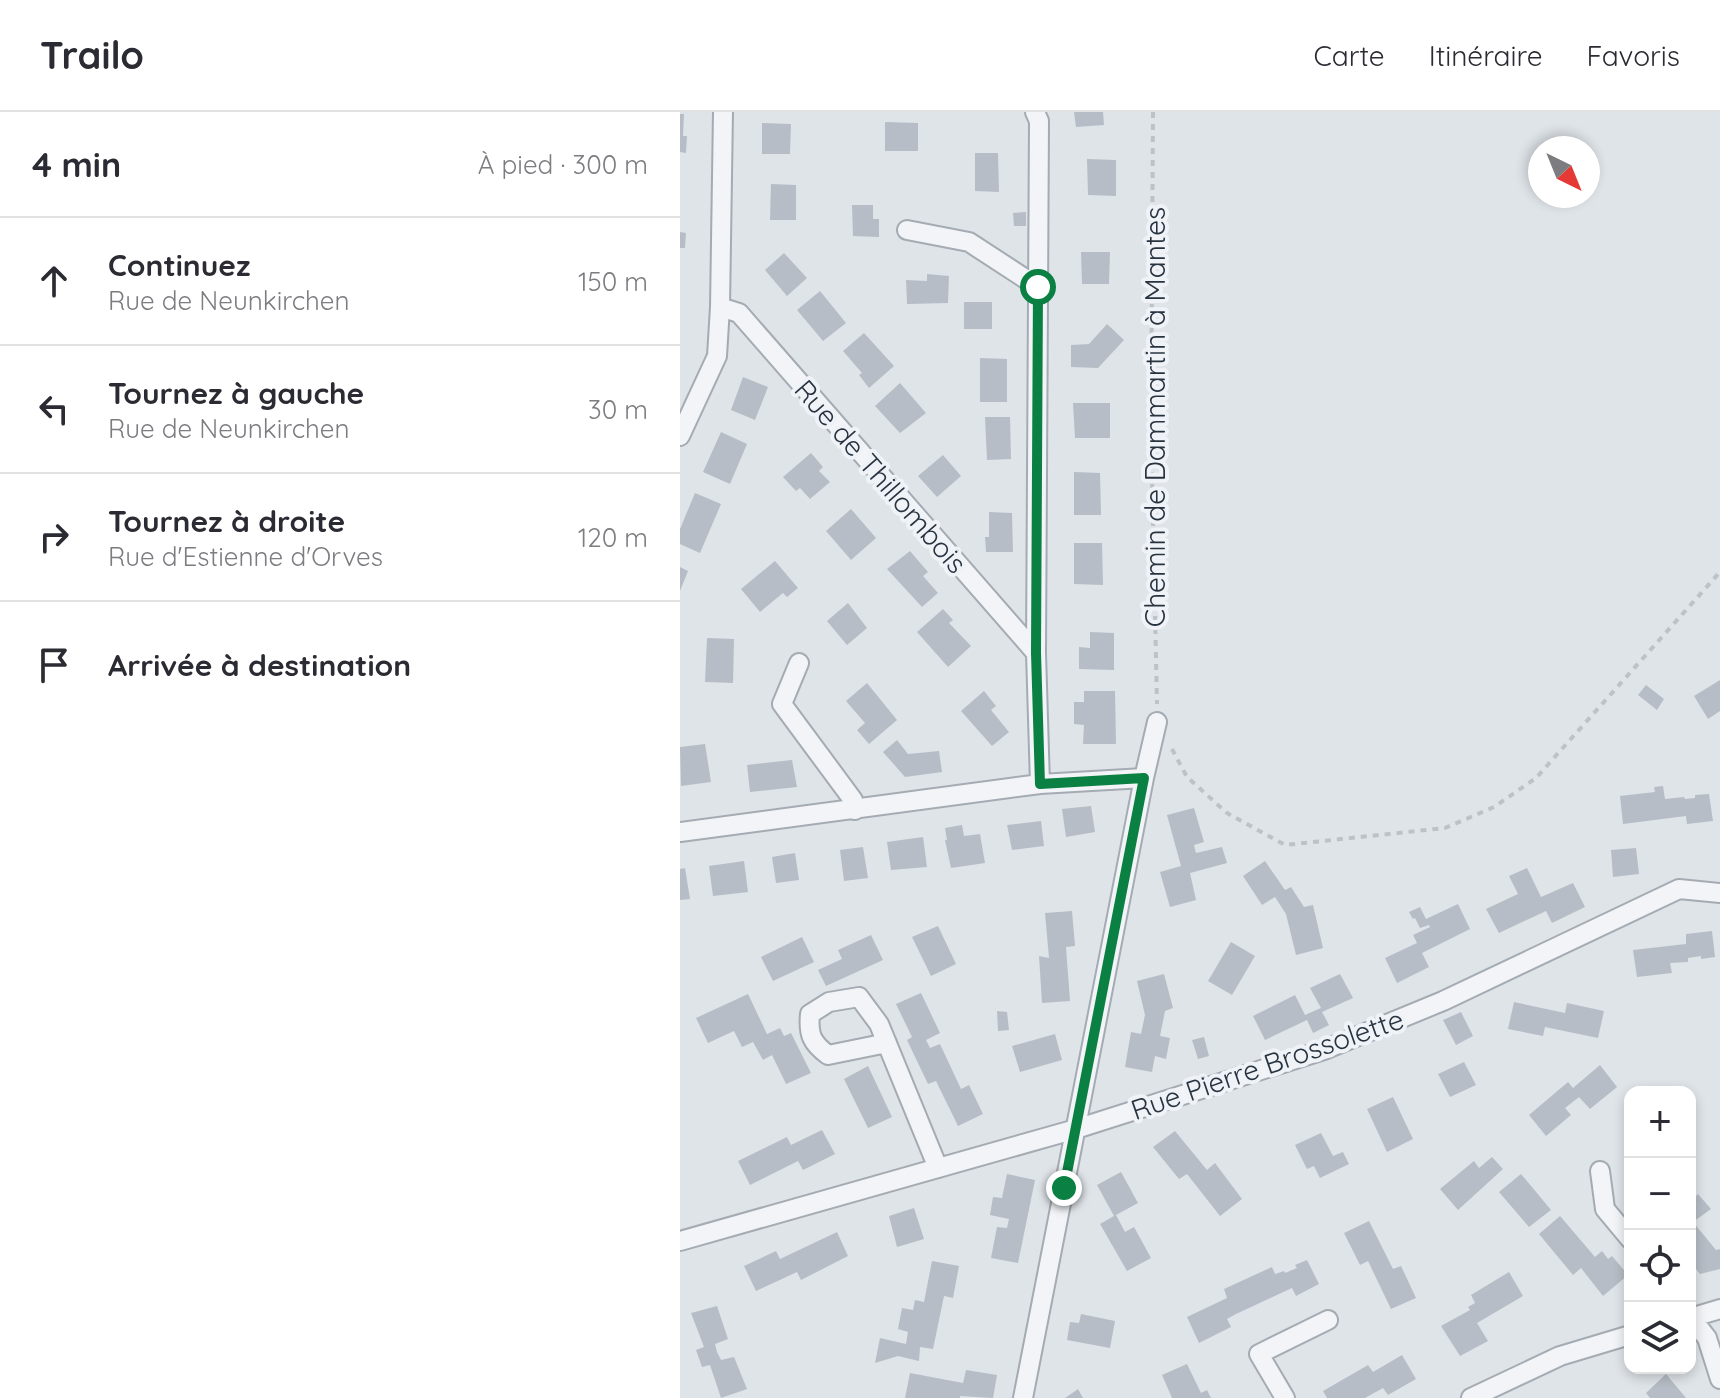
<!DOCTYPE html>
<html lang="fr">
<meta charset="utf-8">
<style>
:root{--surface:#fff;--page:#f7f7f7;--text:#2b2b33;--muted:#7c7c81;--line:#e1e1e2}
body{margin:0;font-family:Quicksand,sans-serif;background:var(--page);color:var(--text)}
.controls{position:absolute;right:24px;bottom:24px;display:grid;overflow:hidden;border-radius:16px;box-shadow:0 4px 12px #0003}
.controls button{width:72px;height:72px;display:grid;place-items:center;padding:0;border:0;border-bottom:2px solid var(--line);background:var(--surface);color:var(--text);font:40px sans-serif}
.compass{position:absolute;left:848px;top:24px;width:72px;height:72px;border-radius:50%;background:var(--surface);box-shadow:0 4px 12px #0003;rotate:137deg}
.stop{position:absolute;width:24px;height:24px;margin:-18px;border:6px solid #0b8043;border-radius:50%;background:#fff}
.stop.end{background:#0b8043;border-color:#fff;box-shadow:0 2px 8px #0008}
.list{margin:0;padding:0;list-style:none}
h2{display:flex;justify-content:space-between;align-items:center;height:104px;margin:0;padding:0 32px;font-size:34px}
h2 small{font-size:26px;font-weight:400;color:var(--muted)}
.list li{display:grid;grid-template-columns:52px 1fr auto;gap:24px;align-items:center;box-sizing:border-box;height:128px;padding:0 32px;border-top:2px solid var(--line)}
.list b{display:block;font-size:30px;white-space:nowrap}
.list p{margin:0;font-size:26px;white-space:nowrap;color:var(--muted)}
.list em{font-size:26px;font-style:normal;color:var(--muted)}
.icon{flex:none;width:44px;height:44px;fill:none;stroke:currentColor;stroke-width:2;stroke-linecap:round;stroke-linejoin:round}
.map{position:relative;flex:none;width:1040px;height:1286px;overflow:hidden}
header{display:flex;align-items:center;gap:48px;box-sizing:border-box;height:112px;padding:0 40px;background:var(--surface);border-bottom:2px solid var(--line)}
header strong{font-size:38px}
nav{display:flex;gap:44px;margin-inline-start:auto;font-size:28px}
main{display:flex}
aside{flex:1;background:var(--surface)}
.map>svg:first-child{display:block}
.building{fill:#b7bdc6}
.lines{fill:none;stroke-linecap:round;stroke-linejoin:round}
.minor-casing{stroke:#a4abb3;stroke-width:22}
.path{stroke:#bdc2c7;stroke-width:4;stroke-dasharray:6 6;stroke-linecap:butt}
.minor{stroke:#f2f4f7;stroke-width:18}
.route{stroke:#0b8043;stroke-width:10}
.labels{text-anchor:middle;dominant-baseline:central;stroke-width:8;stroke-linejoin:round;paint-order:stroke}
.street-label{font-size:28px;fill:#283340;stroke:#eff2f6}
</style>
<header>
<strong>Trailo</strong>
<nav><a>Carte</a><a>Itinéraire</a><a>Favoris</a></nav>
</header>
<main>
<aside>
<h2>4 min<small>À pied · 300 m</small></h2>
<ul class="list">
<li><svg class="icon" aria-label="ahead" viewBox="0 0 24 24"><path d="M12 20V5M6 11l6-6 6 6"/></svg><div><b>Continuez</b><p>Rue de Neunkirchen</p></div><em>150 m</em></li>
<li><svg class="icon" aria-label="left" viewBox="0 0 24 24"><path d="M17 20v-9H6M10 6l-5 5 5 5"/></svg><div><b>Tournez à gauche</b><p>Rue de Neunkirchen</p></div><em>30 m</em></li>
<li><svg class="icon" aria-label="right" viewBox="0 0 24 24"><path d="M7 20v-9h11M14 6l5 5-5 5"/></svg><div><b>Tournez à droite</b><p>Rue d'Estienne d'Orves</p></div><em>120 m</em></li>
<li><svg class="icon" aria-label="arrive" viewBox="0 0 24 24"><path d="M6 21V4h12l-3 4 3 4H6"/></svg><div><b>Arrivée à destination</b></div></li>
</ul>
</aside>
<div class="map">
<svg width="1040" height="1286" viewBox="0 0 1040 1286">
<rect width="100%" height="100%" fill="#dfe4e9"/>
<path class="building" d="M394,0H423L424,13L396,15Z
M0,2H4L3,24H7L6,41L0,40Z
M205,10L238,11V39H205Z
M82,11L111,12L110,42H82Z
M295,41H318L319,80L295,79Z
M407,47L436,48V84L408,83Z
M91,72L116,73V108H90Z
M172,93H193V107H199V125L173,124Z
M346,100V114H334L333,101Z
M0,120L6,121L5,136H0Z
M401,140H430L429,172H402Z
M104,141L127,166L107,184L85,158Z
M247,162L269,164L268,191L227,192L226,168L247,169Z
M140,179L166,211L143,229L117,198Z
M284,190H312V217H284Z
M427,212L444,228L418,256L391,255V233L409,232Z
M184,221L214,254L189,276L179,263L182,261L163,239Z
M300,246L327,247V290H300Z
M63,265L88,275L75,308L51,298Z
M220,271L246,301L220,321L195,294Z
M393,291H430V326H395Z
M305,305H330L331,347L307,348Z
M41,320L67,332L50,372L23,360Z
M131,341L143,355L139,359L150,370L130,387L120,376L116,379L103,365Z
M263,343L281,364L257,385L238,364Z
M394,360L420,361L421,403H394Z
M15,381L41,392L20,441L0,432V417Z
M171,397L196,426L171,448L146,419Z
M309,400L332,401L333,440H306L305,425H309Z
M394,431H422L423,473L394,472Z
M230,439L248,460L243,464L258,481L242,495L207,457Z
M95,449L118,476L107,485L103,481L80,500L61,477Z
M0,455L8,459L0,479Z
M168,491L187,516L167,533L147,509Z
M263,497L273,508L269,511L291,534L268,555L237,520Z
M410,520L434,521V558L399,557V535L410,536Z
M27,526L54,527L53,571L25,570Z
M1040,568V599L1028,607L1014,584Z
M187,571L217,608L189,632L177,618L185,611L166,589Z
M966,573L984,587L977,598L958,583Z
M304,579L316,594L311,598L329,620L312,634L281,599Z
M404,579H435L436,632H403L404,613L394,612V590H404Z
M217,628L228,642L259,639L262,660L225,665L203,640Z
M25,632L31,670L1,674L0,635Z
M112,648L117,675L70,680L67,653Z
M983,674L985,687L1004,685L1005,687L1015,686V683L1029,682L1033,709L1007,712L1006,704L943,712L940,684L975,680L974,675Z
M411,694L415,720L386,725L382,697Z
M514,696L524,730L514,733L516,741L542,735L547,751L510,761L516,788L490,795L480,760L501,754L487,703Z
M361,709L364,734L332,738L327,713Z
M282,713L284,724L300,722L305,751L271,756L265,728H267L265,716Z
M243,725L247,755L211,758L207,730Z
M183,735L188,766L164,769L160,738Z
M956,736L959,762L933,765L931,738Z
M115,741L119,768L96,771L92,745Z
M64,749L68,780L33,784L29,754Z
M585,749L605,778L611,775L624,795L633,793L643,836L616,843L606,802L595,785L582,793L563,764Z
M5,756L10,787L0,788V757Z
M847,756L861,785L893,771L905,795L872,811L866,799L819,821L806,797L838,782L829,764Z
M778,792L790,817L742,841L749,855L717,871L705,846L737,831L733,823L750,815L749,813L740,816L735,806L733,807L729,800L740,795L746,807Z
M392,799L395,834L386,835L390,889L362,891L359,844L369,846L365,801Z
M258,814L276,852L251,864L232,825Z
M1032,819L1035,845L1021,847V844L1008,846V850L990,851L992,861L957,865L953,838L1006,832V822Z
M191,823L203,848L146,874L138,858L162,847L158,838Z
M122,825L134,850L93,869L81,845Z
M551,830L575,844L552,883L528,869Z
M484,862L493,896L485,899L480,924L490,926L486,947L475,944L472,960L445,955L451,920L461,922L465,903L457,869Z
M660,862L673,886L642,900L649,913L633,921L627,908L585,928L573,904L615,883L625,903L641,896L630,876Z
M241,881L260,921L246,928L250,936L260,932L281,977L289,973L303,1002L278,1014L256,969L248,972L227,928L232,925L216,892Z
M68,882L87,922L100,916L104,924L111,921L131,961L106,972L92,943L83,948L73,930L62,935L54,919L28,931L16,906Z
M834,890L885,901L887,891L924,899L918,926L865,915L863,924L828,917Z
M317,899L327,900L329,918L318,919Z
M781,900L793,924L776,933L763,908Z
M375,922L382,948L340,960L332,934Z
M524,925L529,944L518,947L512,928Z
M784,950L796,973L770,985L758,962Z
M920,953L937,975L910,997L899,985L885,996L891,1003L866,1024L849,1003L888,970L893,976Z
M188,954L212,1005L188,1016L164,967Z
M713,985L733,1027L707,1040L687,997Z
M142,1018L155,1042L123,1058L118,1049L70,1073L58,1049L107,1025L111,1033Z
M495,1019L527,1058L535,1051L562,1087L540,1104L507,1062L499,1067L473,1035Z
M641,1021L653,1044L663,1040L669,1052L640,1066L634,1054L627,1057L615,1033Z
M812,1045L823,1057L778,1098L760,1077L794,1049L799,1056Z
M441,1060L458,1091L436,1103L445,1120L454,1115L471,1146L447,1159L420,1112L434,1104L417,1073Z
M327,1062L355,1068L338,1151L311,1146L317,1115L327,1116L329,1107L310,1103L313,1085L322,1086Z
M841,1062L871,1098L849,1115L819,1080Z
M1010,1079L1015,1085L1018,1082L1031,1097L1013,1110L1036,1138L1040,1137V1157L1020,1162L1010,1150Z
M234,1096L244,1127L217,1135L209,1104Z
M880,1104L915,1145L922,1139L928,1147L932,1144L948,1163L923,1184L901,1156L893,1163L859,1122Z
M689,1109L713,1157L721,1154L736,1186L711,1197L688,1149L680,1153L664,1121Z
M157,1120L168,1144L121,1168L117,1160L76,1179L64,1154L96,1139L100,1147Z
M627,1148L639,1172L616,1184L612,1176L556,1202L547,1207L551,1215L519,1231L507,1205L547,1186L544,1177L592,1155L595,1162L604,1159L605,1161L617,1156L615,1153Z
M252,1149L279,1154L273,1186L264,1184L253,1237L240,1235L239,1249L218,1244L195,1251L200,1226L226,1232L228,1220L218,1217L222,1196L233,1198L235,1188L244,1190Z
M829,1160L843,1184L797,1211L808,1229L780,1244L761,1214L790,1198L788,1195L795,1191L791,1183Z
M37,1194L48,1227L35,1232L37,1240L41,1248L54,1245L67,1277L41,1286L30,1253L22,1255L16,1238L24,1235L11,1201Z
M401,1202L435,1209L430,1236L387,1228L390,1210L399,1211Z
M722,1243L736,1267L708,1283L703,1276L685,1286H647L643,1279L688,1253L693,1260Z
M507,1252L521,1281L527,1278L531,1286H492L482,1263Z
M286,1258L317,1263L313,1286L280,1284V1286H225L230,1261L283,1271Z
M986,1262L1006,1286H970L966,1281Z
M398,1277L403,1286H385Z"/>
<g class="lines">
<g class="minor-casing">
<path id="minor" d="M355,0L359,9L356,541L360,672
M227,118L289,130L358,175
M40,195L59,201L356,541
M0,324L37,244L40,195L43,0
M119,551L102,592L173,688L175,698
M0,720L360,672L464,666
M207,931L148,943C132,931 128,923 130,902L149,890L179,885L199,912L258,1056
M920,1059L925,1097L950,1127
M0,1129L396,1017L644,938L763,889L999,777L1040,781
M1010,1204L1027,1226L1040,1267
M1010,1206L1040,1197
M343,1286L464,666L477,610
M605,1286L579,1242L648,1208
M791,1286L880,1244L950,1223"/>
</g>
<path class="path" d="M473,0L471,318L477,592
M492,637L507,665L547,701L605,733L765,716L814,695L856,666L1040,460"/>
<use href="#minor" class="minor"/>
</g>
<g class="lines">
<path class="route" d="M358,175L356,541L360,672L464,666L384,1076"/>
</g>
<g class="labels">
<g class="street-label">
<text transform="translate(474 305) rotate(-90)">Chemin de Dammartin à Mantes</text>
<text transform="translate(201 364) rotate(49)">Rue de Thillombois</text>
<text transform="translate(587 952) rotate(-19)">Rue Pierre Brossolette</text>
</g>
</g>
</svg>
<div class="controls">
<button>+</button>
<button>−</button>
<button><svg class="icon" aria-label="locate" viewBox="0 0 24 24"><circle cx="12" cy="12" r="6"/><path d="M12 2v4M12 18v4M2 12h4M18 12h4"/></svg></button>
<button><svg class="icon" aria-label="layers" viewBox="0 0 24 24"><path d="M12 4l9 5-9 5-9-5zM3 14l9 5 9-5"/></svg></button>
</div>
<svg class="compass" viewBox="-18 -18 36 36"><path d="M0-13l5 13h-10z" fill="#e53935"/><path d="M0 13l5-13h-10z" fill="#7c7c81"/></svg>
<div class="stop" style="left:358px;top:175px"></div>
<div class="stop end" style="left:384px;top:1076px"></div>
</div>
</main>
